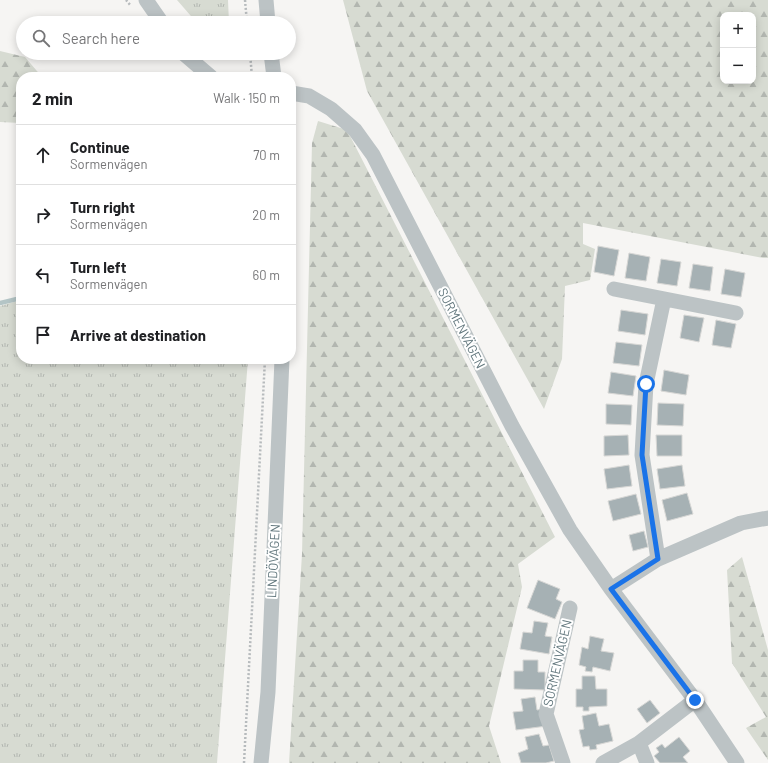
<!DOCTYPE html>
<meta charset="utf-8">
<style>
:root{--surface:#fff;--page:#f2f2f2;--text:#202124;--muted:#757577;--line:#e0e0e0}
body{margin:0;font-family:Barlow,sans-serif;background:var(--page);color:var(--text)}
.controls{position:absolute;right:12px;top:12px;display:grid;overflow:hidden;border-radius:8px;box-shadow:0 2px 10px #0003}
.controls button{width:36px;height:36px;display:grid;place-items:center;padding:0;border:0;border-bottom:1px solid var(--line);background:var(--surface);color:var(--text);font:20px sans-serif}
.stop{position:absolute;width:12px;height:12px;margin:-9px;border:3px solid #1a73e8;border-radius:50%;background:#fff}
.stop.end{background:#1a73e8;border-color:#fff;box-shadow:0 1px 4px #0008}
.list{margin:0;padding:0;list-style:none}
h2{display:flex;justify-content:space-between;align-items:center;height:52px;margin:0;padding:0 16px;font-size:17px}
h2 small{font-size:13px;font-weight:400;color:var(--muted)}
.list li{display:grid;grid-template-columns:26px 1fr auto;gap:12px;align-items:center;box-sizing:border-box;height:60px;padding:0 16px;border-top:1px solid var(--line)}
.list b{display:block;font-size:15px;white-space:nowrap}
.list p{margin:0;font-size:13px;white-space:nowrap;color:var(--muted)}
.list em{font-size:13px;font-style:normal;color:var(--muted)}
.icon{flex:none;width:22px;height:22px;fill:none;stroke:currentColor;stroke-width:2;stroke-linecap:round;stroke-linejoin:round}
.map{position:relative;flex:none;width:768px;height:763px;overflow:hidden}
.search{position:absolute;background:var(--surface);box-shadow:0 2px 10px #0003;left:16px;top:16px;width:280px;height:44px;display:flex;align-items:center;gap:10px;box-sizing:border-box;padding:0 14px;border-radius:22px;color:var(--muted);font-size:15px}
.panel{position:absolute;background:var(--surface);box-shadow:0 2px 10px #0003;left:16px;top:72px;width:280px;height:292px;border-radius:16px}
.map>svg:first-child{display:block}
.grass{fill:url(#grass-tufts)}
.forest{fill:url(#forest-firs);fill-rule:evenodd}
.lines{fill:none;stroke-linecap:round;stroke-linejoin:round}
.stream{stroke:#b4c5c6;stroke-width:4.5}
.building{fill:#a6b1b4;stroke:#d7d7d5}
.path{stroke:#b7bbbd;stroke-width:2.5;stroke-dasharray:2 2;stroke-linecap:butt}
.street{stroke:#bcc3c5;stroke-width:15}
.route{stroke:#1a73e8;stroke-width:5}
.labels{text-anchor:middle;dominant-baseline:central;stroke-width:4;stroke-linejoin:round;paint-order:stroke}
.street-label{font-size:13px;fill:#62777d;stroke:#fff}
</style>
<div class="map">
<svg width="768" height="763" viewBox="0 0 768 763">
<defs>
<pattern id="grass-tufts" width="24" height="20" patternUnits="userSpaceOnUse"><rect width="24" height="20" fill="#d7dbd2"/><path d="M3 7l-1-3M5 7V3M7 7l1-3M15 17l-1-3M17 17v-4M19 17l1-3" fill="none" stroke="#b2b6b0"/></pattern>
<pattern id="forest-firs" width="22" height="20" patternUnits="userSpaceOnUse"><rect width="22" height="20" fill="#d7dbd2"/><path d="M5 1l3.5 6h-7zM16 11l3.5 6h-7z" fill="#b2b6b0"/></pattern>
</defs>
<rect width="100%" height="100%" fill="#f6f5f3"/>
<path class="grass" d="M177,0H228L229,23H197Z
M21,300V359H248L217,763H0V306Z"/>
<path class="forest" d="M343,0H768V258H763L583,223V244L595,249L590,280L565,286L562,359L544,409L367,91ZM723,15H753V81H723Z
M0,51L25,57L42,77H21V123L0,122Z
M318,121L347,130L555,537L518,564L522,587L489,726L501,763H289L302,554L312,143Z
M742,557L768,650V760L746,728L766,717L732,663L727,570Z"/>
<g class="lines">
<path class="stream" d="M0,303L21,298"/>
</g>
<path class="building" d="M598,246L619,250L614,276L594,272Z
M629,253L650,257L646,281L625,278Z
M661,259L681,262L677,286L657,283Z
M693,264L713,267L710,291L689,288Z
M725,269L745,273L741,297L721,294Z
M621,310L648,314L645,335L618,331Z
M684,315L704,318L699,342L680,338Z
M716,320L736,324L731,348L712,345Z
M616,342L642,345L639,366L613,363Z
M664,370L689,375L686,395L661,391Z
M611,372L636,376L633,396L608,393Z
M658,403L684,404L683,426L657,425Z
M606,404L632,405L631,425L606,424Z
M628,435L629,455L604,456V436Z
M656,435H682V456H657Z
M629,465L632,486L607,489L604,469Z
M682,465L685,486L660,489L657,469Z
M687,493L693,514L667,521L662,500Z
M636,494L641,514L613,521L608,501Z
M644,531L648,547L633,551L629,535Z
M538,580L560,589L556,599L562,602L555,619L527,608Z
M534,621L548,623L545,636L552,637L549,654L520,649L523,632L532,633Z
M590,636L604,639L601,651L614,653L610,671L593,667L592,672L585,671L586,667L579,665L582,647L588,649Z
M523,660H538V672H545V690L514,689V671H523Z
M582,676H595L596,689H607V706L589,707V711H583V707H576V689H582Z
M535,697L537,710L544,709L547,726L516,730L513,712L523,711L521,699Z
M650,700L660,713L647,723L637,709Z
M596,713L599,726L609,724L613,741L596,745L597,749L590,750L589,746L583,747L579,730L584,729L582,716Z
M539,734L543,746L549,745L554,761L546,763H521L518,753L528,749L525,737Z
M679,737L690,751L683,757L688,763H660L654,756L659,752L656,748L662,744L665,748Z"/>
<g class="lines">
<path class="path" d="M126,0L131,6
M245,0L247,23
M250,53L252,77
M244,763L265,359"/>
<path class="street" d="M146,0L162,23
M266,0L268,23
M183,53L211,77
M271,53L274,77
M291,93L309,96L331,109L355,130L373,155L512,426L570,530L611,589L695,700L737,763
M614,289L736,313
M658,559L642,455L646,384L664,299
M611,589L658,559L741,523L768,518
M261,763L268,692L282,359
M563,763L546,714L570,608
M603,763L639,743
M647,763L639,743L695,700"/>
</g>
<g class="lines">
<path class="route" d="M646,384L642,455L658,559L611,589L695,700"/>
</g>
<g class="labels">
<g class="street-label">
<text transform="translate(462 328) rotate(63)">SORMENVÄGEN</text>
<text transform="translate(273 561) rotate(-87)">LINDÖVÄGEN</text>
<text transform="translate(557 663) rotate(-77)">SORMENVÄGEN</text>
</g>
</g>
</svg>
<div class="controls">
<button>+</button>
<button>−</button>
</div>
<div class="stop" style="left:646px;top:384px"></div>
<div class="stop end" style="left:695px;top:700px"></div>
<div class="search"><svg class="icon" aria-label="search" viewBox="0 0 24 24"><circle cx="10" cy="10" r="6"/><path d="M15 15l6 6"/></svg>Search here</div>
<section class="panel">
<h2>2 min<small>Walk · 150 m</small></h2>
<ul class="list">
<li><svg class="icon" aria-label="ahead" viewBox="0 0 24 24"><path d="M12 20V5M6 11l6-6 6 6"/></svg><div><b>Continue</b><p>Sormenvägen</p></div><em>70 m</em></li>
<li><svg class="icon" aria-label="right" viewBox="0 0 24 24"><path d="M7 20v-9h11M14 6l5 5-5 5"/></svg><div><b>Turn right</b><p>Sormenvägen</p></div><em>20 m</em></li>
<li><svg class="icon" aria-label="left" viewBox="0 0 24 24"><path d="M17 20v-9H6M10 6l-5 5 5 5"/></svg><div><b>Turn left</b><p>Sormenvägen</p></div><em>60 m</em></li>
<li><svg class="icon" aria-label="arrive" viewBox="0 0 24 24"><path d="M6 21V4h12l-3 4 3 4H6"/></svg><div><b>Arrive at destination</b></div></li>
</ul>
</section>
</div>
